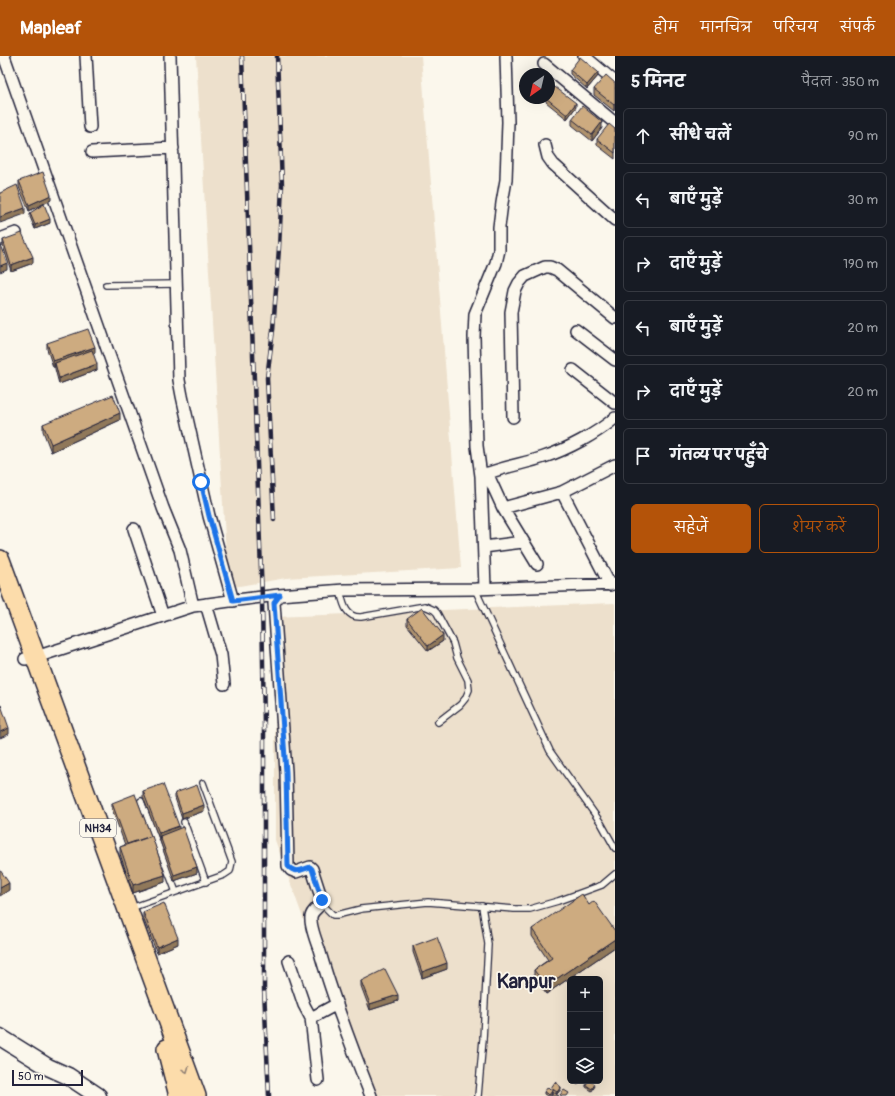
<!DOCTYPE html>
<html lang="hi">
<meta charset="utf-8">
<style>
:root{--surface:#171b24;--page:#20242c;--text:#f1f3f6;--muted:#9ea1a6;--line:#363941;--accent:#b45309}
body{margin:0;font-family:Pangolin,"Playpen Sans Deva",sans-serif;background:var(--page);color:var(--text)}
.controls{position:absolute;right:12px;bottom:12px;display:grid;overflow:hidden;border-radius:6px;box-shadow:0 4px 16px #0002}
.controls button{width:36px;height:36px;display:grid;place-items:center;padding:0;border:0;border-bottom:1px solid var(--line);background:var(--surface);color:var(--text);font:20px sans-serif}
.compass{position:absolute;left:519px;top:12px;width:36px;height:36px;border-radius:50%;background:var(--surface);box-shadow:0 4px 16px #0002;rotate:214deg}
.scale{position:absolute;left:12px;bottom:10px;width:71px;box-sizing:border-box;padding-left:4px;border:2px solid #22223b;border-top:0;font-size:11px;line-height:14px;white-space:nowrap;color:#22223b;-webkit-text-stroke:3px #fbf7ec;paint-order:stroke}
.stop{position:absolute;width:12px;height:12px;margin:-9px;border:3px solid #1a73e8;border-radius:50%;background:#fff}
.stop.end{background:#1a73e8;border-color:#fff;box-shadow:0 1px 4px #0008}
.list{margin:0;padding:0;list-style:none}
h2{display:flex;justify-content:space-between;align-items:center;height:52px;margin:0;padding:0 16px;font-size:17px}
h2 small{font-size:13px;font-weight:400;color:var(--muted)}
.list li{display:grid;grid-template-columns:26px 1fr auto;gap:12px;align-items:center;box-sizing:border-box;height:56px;margin:0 8px 8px;padding:0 8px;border:1px solid var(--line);border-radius:6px}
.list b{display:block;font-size:15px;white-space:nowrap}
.list em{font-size:13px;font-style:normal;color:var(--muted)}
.actions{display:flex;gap:8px;padding:12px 16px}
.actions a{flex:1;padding:9px 0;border:1px solid var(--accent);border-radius:6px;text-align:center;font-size:14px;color:var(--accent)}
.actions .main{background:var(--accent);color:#fff}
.icon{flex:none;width:22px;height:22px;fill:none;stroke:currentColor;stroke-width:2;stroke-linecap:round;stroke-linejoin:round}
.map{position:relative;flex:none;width:615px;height:1040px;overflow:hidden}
header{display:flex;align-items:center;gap:24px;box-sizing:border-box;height:56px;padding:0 20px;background:var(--accent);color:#fff}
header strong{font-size:19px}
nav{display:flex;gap:22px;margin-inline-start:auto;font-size:14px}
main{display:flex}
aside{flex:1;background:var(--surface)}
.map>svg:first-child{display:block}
.built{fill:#ede0cc;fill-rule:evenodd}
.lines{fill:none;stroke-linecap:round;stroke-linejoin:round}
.service-casing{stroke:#22223b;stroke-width:8}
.minor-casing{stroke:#22223b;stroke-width:14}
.secondary-casing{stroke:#22223b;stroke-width:19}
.trunk-casing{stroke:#22223b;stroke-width:22}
.service{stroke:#fbf7ec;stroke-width:5.5}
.minor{stroke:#fbf7ec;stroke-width:11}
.secondary{stroke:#fbf7ec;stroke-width:16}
.trunk{stroke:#fcdcab;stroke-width:19}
.rail-casing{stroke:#22223b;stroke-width:4.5}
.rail{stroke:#fbf7ec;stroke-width:3;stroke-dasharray:9;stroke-linecap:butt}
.wall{fill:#b0936e;stroke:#22223b}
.shaded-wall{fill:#90785a;stroke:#22223b}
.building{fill:#cdab80;stroke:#22223b}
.oneway{stroke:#8f7f73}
.route{stroke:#1a73e8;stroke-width:5}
.labels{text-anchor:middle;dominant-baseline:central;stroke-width:3.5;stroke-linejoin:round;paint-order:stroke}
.shield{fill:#fbf7ec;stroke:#636270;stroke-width:1}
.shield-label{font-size:11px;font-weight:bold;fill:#22223b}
.town-label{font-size:20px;font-weight:bold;fill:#22223b;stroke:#fbf7ec}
</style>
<header>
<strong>Mapleaf</strong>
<nav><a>होम</a><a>मानचित्र</a><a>परिचय</a><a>संपर्क</a></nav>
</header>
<main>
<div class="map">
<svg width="615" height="1040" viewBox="0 0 615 1040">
<rect width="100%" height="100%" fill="#fbf7ec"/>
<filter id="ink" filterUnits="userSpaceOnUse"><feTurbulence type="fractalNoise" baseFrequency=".025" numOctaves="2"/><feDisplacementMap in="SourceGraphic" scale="8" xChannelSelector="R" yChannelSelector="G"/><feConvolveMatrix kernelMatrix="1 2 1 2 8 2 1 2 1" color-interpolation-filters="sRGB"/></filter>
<g filter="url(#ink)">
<path class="built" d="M196,0H421L461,512L286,522L228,532Z
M614,547L615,548V1040H367L275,784V561ZM570,923H600V1025H570Z"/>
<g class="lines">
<g class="service-casing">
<path id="service" d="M106,229L177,228
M475,533L550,695L601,767L615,792
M340,534C343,546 345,562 361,561L425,550L434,554L437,557L453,587L457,602L468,624L469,634L465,643L460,649L438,666
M141,745L176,836
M184,766L206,826
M322,848L333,859H337L361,853L428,846L514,853H530L558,845L602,829L615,818
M131,852L224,819L230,815L232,806L203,727
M478,1040L483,983L488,888L482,850"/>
</g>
<g class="minor-casing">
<path id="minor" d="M4,0L163,452L180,494L193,550
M86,0L90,71
M170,0L179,324L182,340L209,460L233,545
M584,0L615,26
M544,8L615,67
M545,89L548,101L553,108L615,164
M92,96L173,92
M0,183L16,177
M576,274L615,304
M573,314L615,347
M513,361L511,256L515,235L519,227L525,220L545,211H550L557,214L615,262
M487,417L503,452L537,508
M481,420L477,390L474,281L475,258L496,207L499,194V171L502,147L506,124L508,66L506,0
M562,436L610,529
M503,452L562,436L615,409
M134,473L163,560
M484,491L523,486
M485,532L481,420C501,411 524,408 544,401C568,393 596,378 615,362
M279,539L274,547L286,716L288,810L291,814L296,816L310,811L312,813L322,844C321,852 312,853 311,861C310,868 316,885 319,893C333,943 352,992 371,1040
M206,548L221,599L224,628
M25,603L36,601L193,550L237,544L279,539L344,534L475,533L615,528
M289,905L304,949L311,962L337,948
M311,962L318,1024"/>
</g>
<g class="secondary-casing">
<path id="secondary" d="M0,981L48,1011L68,1020L98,1040"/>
</g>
<g class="trunk-casing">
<path id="trunk" d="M0,504L196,1040
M167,993L179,1040"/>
</g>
<use href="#service" class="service"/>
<use href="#minor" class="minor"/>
<use href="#secondary" class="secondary"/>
<use href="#trunk" class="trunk"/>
<g class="rail-casing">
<path id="rail" d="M242,0L262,542L264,672V933L269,1040
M274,464L267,322L273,274L279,192L282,129L277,0"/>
</g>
<use href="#rail" class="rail"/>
</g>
<path class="wall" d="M570,14L598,20L587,33L570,18Z
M615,27V54L614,55L594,39V33Z
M546,42L576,51L567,63L546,46Z
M572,63L602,72L592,85L572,69Z
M615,73V103L597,89V83Z
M19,125L51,144L29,155L19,131Z
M30,157L50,167L35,173L30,161Z
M3,184L33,207L11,215L3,190Z
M47,287L95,297H93L97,314L59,328L55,313V311H53L47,293Z
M120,364L51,396L43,375V368Z
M407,563L443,585L428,595L407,569Z
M143,735L179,773L197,817L174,825L160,785V783H159L143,741Z
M175,737L204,755L182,763L175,742Z
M112,747L165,826L133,837L120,798V791L125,789L112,753Z
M589,849L615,875V891L546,938L534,921V914L548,904L532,880V873Z
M143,856L178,888L157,897L143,862Z
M413,890L447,913L422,922L413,896Z
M361,925L398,945L370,954L361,930Z
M573,1025H581L578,1029Z
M586,1029L595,1030L592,1035L586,1031Z
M551,1032L561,1033L557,1038L552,1035V1037L550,1040H547L544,1038V1036L551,1034Z"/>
<path class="shaded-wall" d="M598,16V20L587,33V29Z
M576,47V51L567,63V59Z
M615,48V54L614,55V49Z
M602,66V72L592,85V79Z
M51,139V144L29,155V149Z
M25,152V158L0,167V161Z
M50,163V167L35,173V169Z
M33,201V207L11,215V209Z
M7,207V213L0,216V210Z
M95,291V297L55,310V307V311H53V305Z
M97,308V314L59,328V322Z
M120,357V364L51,396V388Z
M443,579V585L428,595V590Z
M9,672V678L0,682V676Z
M204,749V755L182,763V757Z
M179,770V776L160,780V783H159V777Z
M197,811V817L174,825V819Z
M165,819V826L133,837V829Z
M9,827V834L0,840V832Z
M178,882V888L157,897V891Z
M615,883V891L546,938V930Z
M447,907V913L422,922V916Z
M398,939V945L370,954V948Z
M561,1031V1033L557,1038V1036Z"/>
<path class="building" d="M580,1L598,16L587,29L570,14Z
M606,19L615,27V48L614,49L594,33Z
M555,31L576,47L567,59L546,42H549V39Z
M582,50L602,66L592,79L572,63Z
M609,68L615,73V97L597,83Z
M43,116L51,139L29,149L19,125Z
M17,129L25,152L0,161V137Z
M44,148L50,163L35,169L30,157Z
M22,177L33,201L11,209L3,184Z
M0,189L7,207L0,210Z
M88,273L95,291L53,305L47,287Z
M92,294L97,308L59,322L55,307Z
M113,339L120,357L51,388L43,368Z
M422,552L443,579L428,590L407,563Z
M0,649H1L9,672L0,676Z
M163,728L179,770L159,777L143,735Z
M197,729L204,749L182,757L175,737Z
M135,738L151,780L127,788L112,747Z
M183,771L197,811L174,819L160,780Z
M152,780L165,819L133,829L120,791Z
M0,814L9,827L0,832Z
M582,838L589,849L594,845L615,875V883L546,930L534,914L552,902L532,873Z
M164,847L178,882L157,891L143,856Z
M437,881L447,907L422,916L413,890Z
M385,913L398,939L370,948L361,925Z
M588,1025H590L595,1028L592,1033L586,1029Z
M555,1026L561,1031L557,1036L551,1032Z
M548,1031L552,1035L549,1039L544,1036Z
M564,1034L569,1037L567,1040H562L560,1039Z
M553,1036L559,1040H551Z"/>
<defs><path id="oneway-chevron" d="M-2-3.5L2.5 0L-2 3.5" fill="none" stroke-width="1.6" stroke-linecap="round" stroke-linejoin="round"/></defs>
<use class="oneway" href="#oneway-chevron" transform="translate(186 1014) rotate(69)"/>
</g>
<g class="lines" filter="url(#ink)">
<path class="route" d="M201,426L209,460L233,545L280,539L274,547L286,716L288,810C295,818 301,814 310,811L312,813L322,844"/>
</g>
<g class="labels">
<rect class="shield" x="80" y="763" width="36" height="18" rx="3"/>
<g class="shield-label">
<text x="98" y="772">NH34</text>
</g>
<g class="town-label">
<text x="526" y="925">Kanpur</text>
</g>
</g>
</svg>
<div class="controls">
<button>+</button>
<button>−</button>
<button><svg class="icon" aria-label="layers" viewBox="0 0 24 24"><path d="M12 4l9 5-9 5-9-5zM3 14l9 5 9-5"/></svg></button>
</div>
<svg class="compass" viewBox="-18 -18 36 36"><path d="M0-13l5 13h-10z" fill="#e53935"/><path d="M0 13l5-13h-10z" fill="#9ea1a6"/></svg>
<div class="scale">50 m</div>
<div class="stop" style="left:201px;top:426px"></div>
<div class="stop end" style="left:322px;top:844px"></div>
</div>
<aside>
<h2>5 मिनट<small>पैदल · 350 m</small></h2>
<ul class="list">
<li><svg class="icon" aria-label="ahead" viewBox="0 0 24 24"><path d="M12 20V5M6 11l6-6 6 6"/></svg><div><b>सीधे चलें</b></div><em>90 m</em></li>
<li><svg class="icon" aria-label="left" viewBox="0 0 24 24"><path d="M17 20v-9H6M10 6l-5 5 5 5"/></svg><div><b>बाएँ मुड़ें</b></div><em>30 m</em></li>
<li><svg class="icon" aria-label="right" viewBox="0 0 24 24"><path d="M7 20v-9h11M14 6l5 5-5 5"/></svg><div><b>दाएँ मुड़ें</b></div><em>190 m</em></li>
<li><svg class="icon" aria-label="left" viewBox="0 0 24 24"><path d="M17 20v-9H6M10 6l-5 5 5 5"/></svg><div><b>बाएँ मुड़ें</b></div><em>20 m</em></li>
<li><svg class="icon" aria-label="right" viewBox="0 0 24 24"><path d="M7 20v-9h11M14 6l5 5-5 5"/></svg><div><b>दाएँ मुड़ें</b></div><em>20 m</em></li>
<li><svg class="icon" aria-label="arrive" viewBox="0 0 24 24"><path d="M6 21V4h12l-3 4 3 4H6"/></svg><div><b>गंतव्य पर पहुँचे</b></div></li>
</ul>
<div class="actions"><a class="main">सहेजें</a><a>शेयर करें</a></div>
</aside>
</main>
